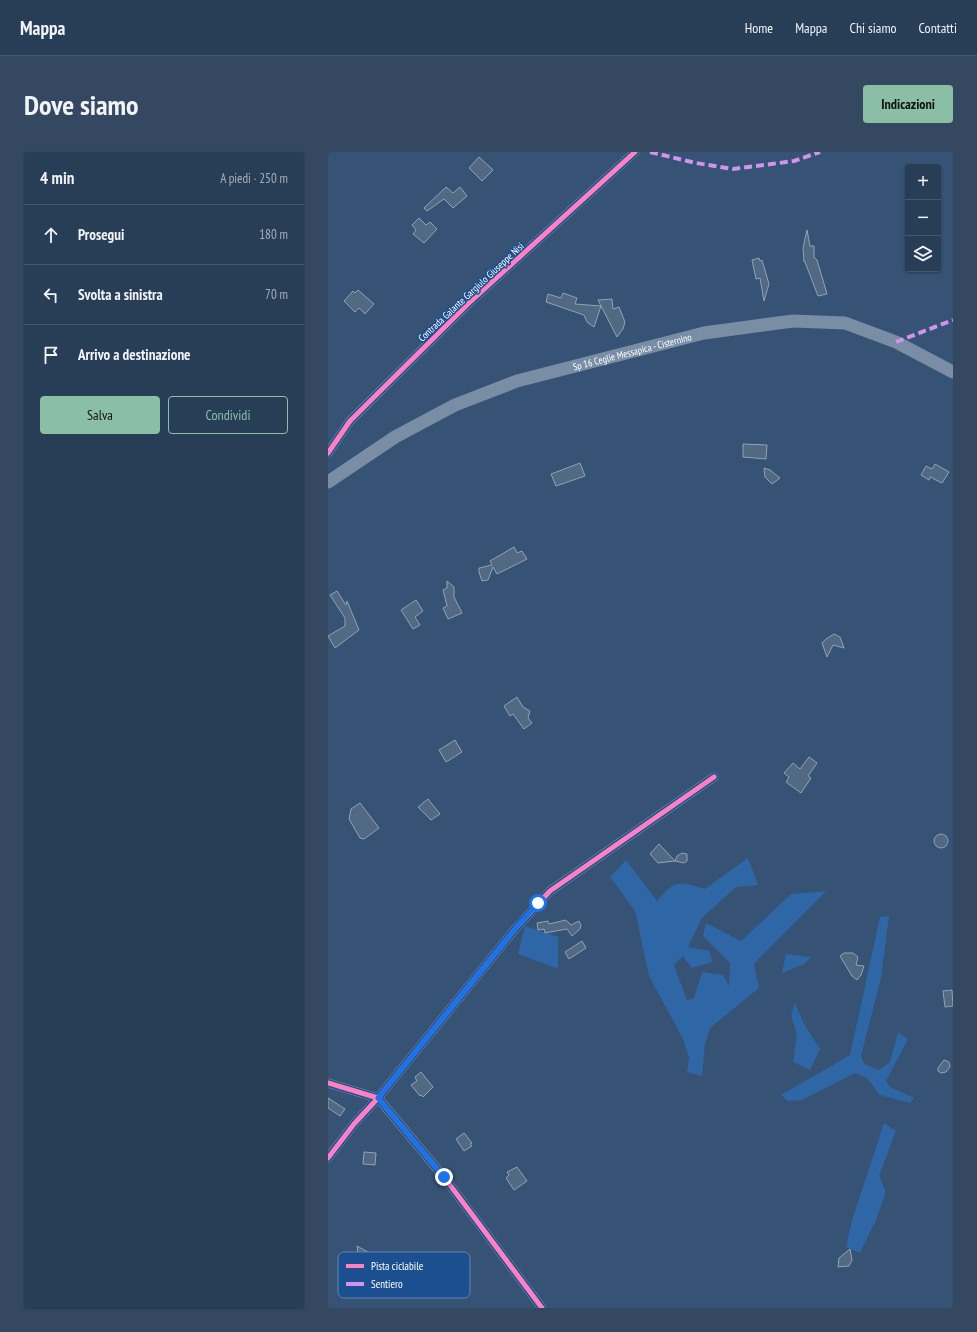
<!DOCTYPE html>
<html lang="it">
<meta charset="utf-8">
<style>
:root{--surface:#283e57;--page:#344961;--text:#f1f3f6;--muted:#a5aeba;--line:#44576d;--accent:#8abfa5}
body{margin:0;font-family:"PT Sans Narrow",sans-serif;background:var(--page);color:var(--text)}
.controls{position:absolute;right:12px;top:12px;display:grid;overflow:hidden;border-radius:4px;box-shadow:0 1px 3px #0004}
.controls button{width:36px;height:36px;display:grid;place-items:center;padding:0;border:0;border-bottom:1px solid var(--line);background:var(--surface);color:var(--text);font:20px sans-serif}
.stop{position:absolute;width:12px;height:12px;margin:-9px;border:3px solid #1a73e8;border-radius:50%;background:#fff}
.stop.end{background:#1a73e8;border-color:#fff;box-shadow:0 1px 4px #0008}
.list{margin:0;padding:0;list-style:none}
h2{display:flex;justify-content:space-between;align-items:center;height:52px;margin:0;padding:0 16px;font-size:17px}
h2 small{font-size:13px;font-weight:400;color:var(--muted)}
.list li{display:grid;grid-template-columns:26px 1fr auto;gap:12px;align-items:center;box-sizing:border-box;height:60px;padding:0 16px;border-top:1px solid var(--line)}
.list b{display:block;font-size:15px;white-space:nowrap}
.list em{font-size:13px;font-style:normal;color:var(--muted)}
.actions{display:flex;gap:8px;padding:12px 16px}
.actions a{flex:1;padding:9px 0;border:1px solid var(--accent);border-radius:4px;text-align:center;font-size:14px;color:var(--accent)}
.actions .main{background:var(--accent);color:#111}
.icon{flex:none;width:22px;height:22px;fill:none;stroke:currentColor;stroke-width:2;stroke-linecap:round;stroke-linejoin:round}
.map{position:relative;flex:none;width:625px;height:1156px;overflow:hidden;border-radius:4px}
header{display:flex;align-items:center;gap:24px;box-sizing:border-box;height:56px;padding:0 20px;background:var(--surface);border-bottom:1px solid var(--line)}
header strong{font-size:19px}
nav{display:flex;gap:22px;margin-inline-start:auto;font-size:14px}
.intro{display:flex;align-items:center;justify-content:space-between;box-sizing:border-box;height:96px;padding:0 24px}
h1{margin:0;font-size:28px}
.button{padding:10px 18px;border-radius:4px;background:var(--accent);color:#111;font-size:14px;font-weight:700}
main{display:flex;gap:24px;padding:0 24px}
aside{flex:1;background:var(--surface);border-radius:4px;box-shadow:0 1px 3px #0004}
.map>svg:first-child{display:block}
.green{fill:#2f66a5}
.building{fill:#526984;stroke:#92a2b6}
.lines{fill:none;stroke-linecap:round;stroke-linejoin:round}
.minor{stroke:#7d92a8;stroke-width:9}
.secondary{stroke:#798da4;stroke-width:13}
.quiet{stroke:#d193ec;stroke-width:4;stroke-dasharray:8 4;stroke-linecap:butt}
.cycleway-casing{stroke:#1b4f8f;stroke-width:8}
.cycleway{stroke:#ff80c0;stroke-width:5}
.route{stroke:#1a73e8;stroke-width:5}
.labels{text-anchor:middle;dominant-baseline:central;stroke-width:3;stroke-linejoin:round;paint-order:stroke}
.street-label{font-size:10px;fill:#fff;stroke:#1b4f8f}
.key{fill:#1b4f8f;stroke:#5f84b1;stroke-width:1}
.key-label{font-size:11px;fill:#fff}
</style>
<header>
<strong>Mappa</strong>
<nav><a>Home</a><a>Mappa</a><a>Chi siamo</a><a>Contatti</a></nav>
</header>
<div class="intro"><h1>Dove siamo</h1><a class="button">Indicazioni</a></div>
<main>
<aside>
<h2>4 min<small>A piedi · 250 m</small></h2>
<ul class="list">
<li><svg class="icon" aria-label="ahead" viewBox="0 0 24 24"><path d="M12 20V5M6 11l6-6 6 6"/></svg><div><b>Prosegui</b></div><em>180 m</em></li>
<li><svg class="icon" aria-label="left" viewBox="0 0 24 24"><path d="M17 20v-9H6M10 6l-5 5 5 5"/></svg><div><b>Svolta a sinistra</b></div><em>70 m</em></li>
<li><svg class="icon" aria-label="arrive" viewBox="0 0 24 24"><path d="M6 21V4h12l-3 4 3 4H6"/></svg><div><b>Arrivo a destinazione</b></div></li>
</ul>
<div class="actions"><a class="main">Salva</a><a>Condividi</a></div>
</aside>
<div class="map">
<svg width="625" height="1156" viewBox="0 0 625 1156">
<rect width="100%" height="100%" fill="#365274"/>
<path class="green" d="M420,706L430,733L408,735L374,766L360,795L382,799L384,810L364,816L355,804L346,813L359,848L366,846L374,820L395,823L401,834L402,811L375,784L378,771L413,789L463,742L498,739L426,812L431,836L382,876L377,892L374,924L359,920L361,905L355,887L321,824L307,759L282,725L298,708L329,749C347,727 351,729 377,737Z
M561,764L553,826L533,904L536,912L551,918L562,910L570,880L580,887L558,929L562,935L586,946L582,951L552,943L539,926L527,921L474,948L460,949L453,943L522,903L552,765Z
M197,774L230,785V817L190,802Z
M458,802L483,805L476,812L454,821Z
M467,851L476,872L492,897L482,918L465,910L469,881L463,864Z
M556,971L568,979L551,1024L558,1040L548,1068L532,1101L518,1095L524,1068Z"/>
<path class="building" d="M151,5L165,18L154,29L141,16Z
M118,35L125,41L132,35L139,44L125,56L116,47L99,59L96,56Z
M91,66L98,73L102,70L109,77L96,91L85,82L88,78L84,73Z
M479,78L482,94H486V105L489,108L499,142L490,144L477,110H476L475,96Z
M431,106L432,109L434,108L441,132L436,149L432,126L428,127L424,108Z
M30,138L46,152L37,162L31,156L27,160L16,149L25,139L27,141Z
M235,141L249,146L247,152L273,154L266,175L259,170L256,163L218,150L220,142L233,146Z
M284,147L285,157L291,155L297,170L295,177L289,185L270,148Z
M415,292L439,293L438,307L415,305Z
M252,311L257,324L228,334L223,322Z
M607,312L621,320L614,331L602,325L601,328L593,323L598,314L604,317Z
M436,316L442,318L452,326L444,332L437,325Z
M186,395L189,401L194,399L199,407L169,422L165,415L160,428L154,429L151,420V416L164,413L162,409Z
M119,429L126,435V445L134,461L120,467L115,456L119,454L115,438L119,436Z
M9,439L18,453L19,449L31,478L7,496L0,484L17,474V466L2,443Z
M88,448L95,459L87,465L92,473L85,477L73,458Z
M506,482L512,485L516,496L505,493L499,505L494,491L498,487Z
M189,545L195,555L202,559L200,566L204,571L196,577L185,562L182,564L176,554Z
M127,588L134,600L118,610L111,598Z
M481,605L489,611L480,624L483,626L473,641L458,630L461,625L456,621L465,611L472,617Z
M100,647L112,662L103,668L90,655Z
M32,651L51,676L36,687L32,686L21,667L23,657Z
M606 689a7 7 0 1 1 14 0a7 7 0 1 1-14 0Z
M331,692L347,709L349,704L354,701L359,702V709L356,711L347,709L330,711L322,702Z
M238,768L243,773L251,769L253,773L252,777L244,784L239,777L217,781L216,777L210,778L209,771L220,769L221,772Z
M254,789L258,796L241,807L237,800Z
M516,801H525L530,805L528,813L536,814L533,823L529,828L524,824L512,804Z
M624,838L625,854L617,855L615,839Z
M616,908L621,910L622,915L618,920L613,921L610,919V916Z
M93,920L105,935L95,945L93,943L92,944L83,933L89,929L87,925Z
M0,946L17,957L12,964L0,956Z
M136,981L144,991L142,992L144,994L136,999L128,987Z
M36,1000L48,1001L47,1013L35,1012Z
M189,1015L199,1029L186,1038L178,1026L181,1023L179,1020Z
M29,1094L40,1100L41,1103L50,1113L47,1115L51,1120L41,1130L32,1120Z
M522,1097L524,1108L521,1114L510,1115L511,1106Z"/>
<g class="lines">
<path class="minor" d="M0,301L22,269L141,151L307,0
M0,931L50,946L116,1025L214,1156
M0,1006L26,972L50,946L187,777L222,739L386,625"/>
<path class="secondary" id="s1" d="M0,330L67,285L127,253L189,229L376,181L465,169L517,171L568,190L625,220"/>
<path class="quiet" d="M322,0L368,11L405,17L466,9L492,0
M568,190L625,168"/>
<g class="cycleway-casing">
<path id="cycleway" d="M0,301L22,269L141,151L307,0
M0,931L50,946L116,1025L214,1156
M0,1006L26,972L50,946L187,777L222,739L386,625"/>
</g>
<use href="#cycleway" class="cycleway"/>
</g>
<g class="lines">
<path class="route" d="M116,1025L50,946L187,777L210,751"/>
</g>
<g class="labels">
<g class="street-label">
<text transform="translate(143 140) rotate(-43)">Contrada Galante Gargiulo Giuseppe Nisi</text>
<text stroke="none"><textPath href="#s1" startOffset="334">Sp 16 Ceglie Messapica - Cisternino</textPath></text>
</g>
</g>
<rect x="10" y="1100" width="132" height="46" rx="6" class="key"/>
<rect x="18" y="1112" width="18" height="4" fill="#ff80c0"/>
<rect x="18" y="1130" width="18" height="4" fill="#d193ec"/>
<g class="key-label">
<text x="43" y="1118">Pista ciclabile</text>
<text x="43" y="1136">Sentiero</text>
</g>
</svg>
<div class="controls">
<button>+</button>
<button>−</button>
<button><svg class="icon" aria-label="layers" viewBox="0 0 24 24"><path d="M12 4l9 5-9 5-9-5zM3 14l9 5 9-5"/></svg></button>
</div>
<div class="stop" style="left:210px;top:751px"></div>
<div class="stop end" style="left:116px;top:1025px"></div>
</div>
</main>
